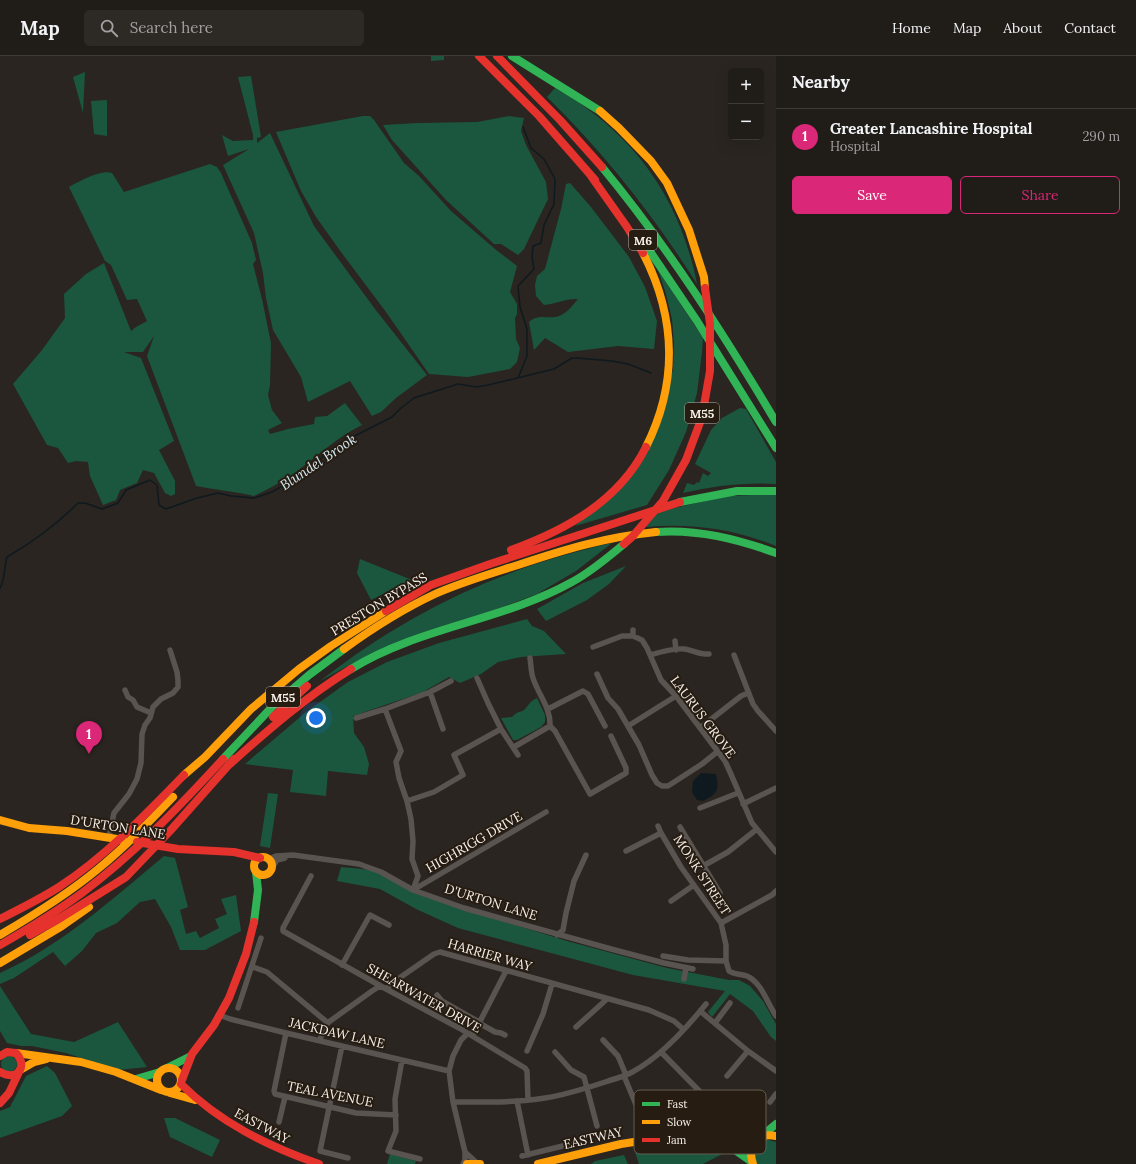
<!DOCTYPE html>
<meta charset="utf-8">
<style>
:root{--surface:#201c18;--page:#2d2925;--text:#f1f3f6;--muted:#a2a1a2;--line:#3d3a37;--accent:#db2777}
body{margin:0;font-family:Lora,serif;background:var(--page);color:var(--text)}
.controls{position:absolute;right:12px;top:12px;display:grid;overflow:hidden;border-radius:6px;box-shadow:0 4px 16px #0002}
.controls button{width:36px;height:36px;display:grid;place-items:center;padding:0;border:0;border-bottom:1px solid var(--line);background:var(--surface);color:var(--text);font:20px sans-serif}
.you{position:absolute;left:316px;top:662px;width:14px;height:14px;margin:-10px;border:3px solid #fff;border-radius:50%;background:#1a73e8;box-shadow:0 0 0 6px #1a73e833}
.badge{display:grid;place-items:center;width:26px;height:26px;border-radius:50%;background:var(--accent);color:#fff;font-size:13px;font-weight:700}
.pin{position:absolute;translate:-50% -33px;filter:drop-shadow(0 1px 2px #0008)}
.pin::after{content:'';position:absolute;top:21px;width:14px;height:12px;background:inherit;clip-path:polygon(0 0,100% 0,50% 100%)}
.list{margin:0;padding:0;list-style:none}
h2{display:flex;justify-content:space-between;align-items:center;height:52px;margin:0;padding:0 16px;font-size:17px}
h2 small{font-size:13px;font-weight:400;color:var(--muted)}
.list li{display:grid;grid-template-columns:26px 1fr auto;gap:12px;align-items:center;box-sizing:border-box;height:56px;padding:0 16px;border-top:1px solid var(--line)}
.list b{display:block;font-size:15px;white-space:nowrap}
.list p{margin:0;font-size:13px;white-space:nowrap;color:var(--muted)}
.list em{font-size:13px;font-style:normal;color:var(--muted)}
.actions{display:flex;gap:8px;padding:12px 16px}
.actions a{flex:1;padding:9px 0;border:1px solid var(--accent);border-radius:6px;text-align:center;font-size:14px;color:var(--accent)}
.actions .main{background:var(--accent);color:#fff}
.icon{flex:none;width:22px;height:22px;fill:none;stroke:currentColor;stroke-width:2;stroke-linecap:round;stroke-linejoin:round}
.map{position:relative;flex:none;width:776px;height:1108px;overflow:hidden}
header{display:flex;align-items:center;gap:24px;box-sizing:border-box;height:56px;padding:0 20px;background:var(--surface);border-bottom:1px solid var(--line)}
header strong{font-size:19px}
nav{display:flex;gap:22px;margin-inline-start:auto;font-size:14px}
.search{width:280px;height:36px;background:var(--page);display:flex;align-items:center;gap:10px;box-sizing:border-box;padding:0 14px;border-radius:6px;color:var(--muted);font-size:15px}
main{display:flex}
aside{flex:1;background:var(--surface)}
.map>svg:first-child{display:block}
.green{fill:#1a573e}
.water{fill:#0e1a1f}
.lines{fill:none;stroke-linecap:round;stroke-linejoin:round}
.stream{stroke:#0e1a1f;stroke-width:1.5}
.street{stroke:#595450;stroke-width:5.5}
.fast{stroke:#30b455;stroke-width:8}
.slow{stroke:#ff9f0a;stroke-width:8}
.jam{stroke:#e5322d;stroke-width:8}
.labels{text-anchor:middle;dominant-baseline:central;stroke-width:4;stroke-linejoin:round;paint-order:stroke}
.shield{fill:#261c12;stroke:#b9b1a9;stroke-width:1}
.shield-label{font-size:12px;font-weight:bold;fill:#f8f1ea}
.street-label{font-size:13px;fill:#f8f1ea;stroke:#261c12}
.water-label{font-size:14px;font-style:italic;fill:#cfe8f1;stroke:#261c12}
.key{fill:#261c12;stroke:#655c53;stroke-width:1}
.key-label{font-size:11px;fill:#f8f1ea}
</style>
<header>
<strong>Map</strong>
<div class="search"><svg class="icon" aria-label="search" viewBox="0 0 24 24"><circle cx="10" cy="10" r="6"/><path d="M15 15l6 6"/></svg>Search here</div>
<nav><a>Home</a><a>Map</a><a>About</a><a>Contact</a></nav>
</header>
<main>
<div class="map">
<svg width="776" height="1108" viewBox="0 0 776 1108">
<rect width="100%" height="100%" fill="#2a2520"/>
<path class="green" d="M431,0H444V4L431,5Z
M85,16L83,57L73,21Z
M251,20L261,81L257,82V87L270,77L314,170L375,253L427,319L396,342L381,356L372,360L350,325L308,346L301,321L273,274L266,242L263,217L254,177L223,109L249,93L228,100L222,79L233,85L253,84V79L238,21Z
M555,32C632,75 680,141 697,228C654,160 605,98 547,41Z
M107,44V80L94,78L91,45Z
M363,60H370L374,64L404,107L419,120L451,155L495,193L517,210L510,236L517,248V258L515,262L516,283L520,292L517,306L510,313L468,321L429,318L386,256L341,196L316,161L301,135L276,76Z
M509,60L524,62L521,75L526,89L546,126L548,143L524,193L518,199L501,188H494L446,144L392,84L383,69L418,67L477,66Z
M210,108L217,111L221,117L252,187L256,204L253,208L262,243L271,287L270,329L268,339L272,354L282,367L268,374L270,378L288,373L314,368L315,361L327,360L345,347L362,369C339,380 321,397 301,412C287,424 270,432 254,440C234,435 215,434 196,430L147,300L154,280L143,296H124L141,302L174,385L159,394L175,425V438L171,440L165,437L154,417L143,414L137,427L120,434L116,444L103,449L90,420L88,406L76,405L68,407L58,392L47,389L13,328L42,294L65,262L64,238L86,218L104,207L131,275L136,271L147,265L137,243L127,244L111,209L105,205L69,131C78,126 101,113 112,117L124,136Z
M570,127L591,151L629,201L645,231L657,265L654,293L618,290L568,296L545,282L534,294L529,266C539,257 548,264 559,260C567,257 573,249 578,243C567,242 555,248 544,249L536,240L535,229L537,220L545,213L561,153L566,128Z
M658,214L703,282L702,296L697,337L686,376L669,414L647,449L575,470L632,419L673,314L674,288L672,263L666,238Z
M740,352L746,353L776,406V428C744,426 714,430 683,437L687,427L694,429L697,426L699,427L703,417L708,420L711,417L695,408L711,374L722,362Z
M776,438V490C734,473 691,467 646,471L657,456L727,440Z
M612,487L576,515L537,538L353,607L320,625C408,556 503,511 612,487Z
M360,503L412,524L371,544L357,517Z
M626,510L609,528L587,544L546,565L537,553L583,527Z
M527,563L532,570L544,575L566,598L521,601L498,606L481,618L460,627L449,621L423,636L353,660L354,677L364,691L369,708L367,719L328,715L326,740L290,736L293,714L245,708L306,656L348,626L387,606L439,587Z
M537,642L545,659V666L541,671L517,684H513L501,662L512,661C519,654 519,657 524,654C529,649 530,645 537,642Z
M268,737L278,738L270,792L260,790Z
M164,800L175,802L188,851L180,854L186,878L196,875L200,882L219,872L215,863L227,858L221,843L236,839L241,875L205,894H180L171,871L155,843L140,846L117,867L96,877L82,895L65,910L53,896L14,922L0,928V917C59,891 114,842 164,800Z
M341,811L373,814L463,853L567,885L667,912L729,924H739L750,930L763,945L776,968V985L771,981L753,955L730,938L712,961L708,956L725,935L633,919L458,872L416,853L380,833L337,825Z
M0,930L31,978L74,986L118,966L147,1011L118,1014L66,997L32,990H21L7,987L0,975Z
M1 1008a8 8 0 1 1 16 0a8 8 0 1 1-16 0Z
M47,1010L55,1017L72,1050L62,1060L0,1082V1055L10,1051L26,1020Z
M164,1062H175L220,1084L212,1101L170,1081Z
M764,1084H769L776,1086V1108H757C751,1099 754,1089 764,1084Z
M668,1090L706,1091L726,1096L703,1108H639L635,1096Z
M390,1098L416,1105L415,1108H387Z
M624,1099L628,1108H591L595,1105Z"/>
<path class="water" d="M701,717L716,718C719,735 718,737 703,745L697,744L692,736L693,725Z"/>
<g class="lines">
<path class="stream" d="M518,322L527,300V273L520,251L518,230L534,213L532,201L533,190L541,187L544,169L554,148L555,123L544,103L531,92L523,71
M0,532C5,524 4,511 7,501C33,486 57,468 78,447H85L102,453L118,447L126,434L150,424L157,429L159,449L166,453L197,442L218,437L231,440L254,442L272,436L291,425L341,387L392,361L401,352L414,342L458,328L477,331L488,329L554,313L572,302H577L612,305L628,308L651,317"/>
<path class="street" d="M633,580V574
M675,585L676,594
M593,591L622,580H633L642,584L647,592L661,624L676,640L725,705L730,716L752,767L776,796
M650,599C660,596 673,592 684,593C693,594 700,599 709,598
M734,599L753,648L758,655L776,675
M597,618L608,642L618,653L639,689L652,719L657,727L662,730H668L702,708L717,696
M477,622L488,647L501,673L518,699
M125,634L128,641L133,644L137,651L151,657
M430,636L443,673
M548,653L583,635L588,638L605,670
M356,662L385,653
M550,670L555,675L590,738L626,717V712L611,680
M628,670L676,640
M700,672L741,640L748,637
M514,691L550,670C551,652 538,638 533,622C531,616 531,609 530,602
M407,745L434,736L463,719L454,699L501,673
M743,748L776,732
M700,752L738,737
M658,770L661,777L681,811L721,867L726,889V905L688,904L663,900
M680,771L720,837
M109,781L114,757L129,738L137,723L141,707L142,678L145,669L150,662L153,651L161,643L173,637L178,631V624L177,616L170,594
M626,795L661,777
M268,803L276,800L293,799L359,808L381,816L413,834L464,852L611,893L664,907L693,913
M703,810L728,796L757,773
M272,812L277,804L285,802
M311,820L283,872V875L386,933L459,972L525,1012L527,1015L528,1044
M413,834L418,820L412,803L413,785L411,763L407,745L399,722L396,706L401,695L385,653L430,636L451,625
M413,834L546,756
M671,845L694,829
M721,867L772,839L776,835
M557,879L563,874L566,857L574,825L586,799
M726,905L729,915C735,919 741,918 747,920C762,927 767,947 776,960
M342,909L370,859L389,869
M253,911L267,916L328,967
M684,923L686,912
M386,933L395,925L434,898L440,896L649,954L674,965L683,973
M437,939L442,945L479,966
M238,952L261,882
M700,955L748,995L776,1015
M219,959L230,963L286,977L449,1015
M479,967L495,976L501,977L505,979
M715,967L730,947
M576,971L607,943
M286,977L274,1035L275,1038L356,1057L396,1059
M603,984L618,1000L626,1019
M320,985L323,972L326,968L372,935L380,930
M342,990L320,1095L348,1102
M527,995L543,958L552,928
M555,996L571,1014L584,1021L597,1070
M661,996L714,1050
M402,1004L395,1043L396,1075L388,1095L420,1103
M624,1020L642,1063L643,1068
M727,1020L748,995
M517,1045L528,1099
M453,1046C484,1046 515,1047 545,1042C572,1038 598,1028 624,1020C655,1007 685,974 706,948
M770,1046L776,1038
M709,1055L714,1050C724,1047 733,1050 740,1057L739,1059
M279,1066L285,1041
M637,1069L684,1066
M465,1096L453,1046L449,1015L453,1000L461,984L467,978L474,977L506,915
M522,1100L575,1087
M463,1108L465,1104V1096L477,1107"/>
<path class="fast" d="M512,0L600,55
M602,111C668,191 723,277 776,366
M643,185L697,265L776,392
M680,446L737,435H776
M656,476C698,473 737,483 776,497
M351,613C419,571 502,565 572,526C591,516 607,502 624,488
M223,703L272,651L309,619L344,593
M254,866L258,834L256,816
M167,1012L191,1000
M136,1023L160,1016
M763,1079L776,1068
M726,1085L732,1092L752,1106"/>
<path class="slow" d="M600,55L619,72L651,105L667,127L689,174L704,221L705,232
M643,197C676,261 678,327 646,391
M344,593C373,572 403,553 435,538C462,526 490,518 518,509C566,493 606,481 656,476
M184,719L205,701L251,653L299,613L331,590L386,555
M0,764L29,772L67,775L123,784
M254 810a9 9 0 1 1 18 0a9 9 0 1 1-18 0Z
M0,879C34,859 68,838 98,813C125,791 149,766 173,741
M0,907L62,870L89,851
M16,997L81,1006L116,1016L161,1034
M157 1024a12 12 0 1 1 24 0a12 12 0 1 1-24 0Z
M20,1014L34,1006L46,1003
M170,1037L195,1044
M467,1108H480
M538,1108L621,1088L666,1081L711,1082L747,1087L755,1085
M753,1108C747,1090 756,1076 776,1080"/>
<path class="jam" d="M479,0L539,60L595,124
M497,0L560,64L602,111
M591,120L627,171L643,197
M624,488L632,481L663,445L686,404L702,361L710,315V268L705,232
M511,494C566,474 619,445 646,391
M386,555L431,529L490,508L680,446
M273,661L307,630
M230,708C268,674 307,640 351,613
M137,786L178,793L234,796L260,802
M0,863C20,853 40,843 59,831C106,800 145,759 184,719
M30,879L57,864L126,821L170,775L234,703
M0,889C28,873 56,856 82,837C134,798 179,751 223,703
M0,1000L7,996L16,997C29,1011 16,1026 0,1016
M182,1024L192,998L214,969L229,942L246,898L254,866
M181,1028C220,1067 268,1090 319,1108
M0,1047L9,1037L19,1016"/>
</g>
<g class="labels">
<g class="shield">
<rect x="629" y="174" width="28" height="20" rx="3"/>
<rect x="685" y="347" width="34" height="20" rx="3"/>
<rect x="266" y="631" width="34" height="20" rx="3"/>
</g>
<g class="shield-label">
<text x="643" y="184">M6</text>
<text x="702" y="357">M55</text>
<text x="283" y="641">M55</text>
</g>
<g class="street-label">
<text transform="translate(379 548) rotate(-31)">PRESTON BYPASS</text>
<text transform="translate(703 661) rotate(53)">LAURUS GROVE</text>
<text transform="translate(118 771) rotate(9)">D'URTON LANE</text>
<text transform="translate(474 786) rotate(-30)">HIGHRIGG DRIVE</text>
<text transform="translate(702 819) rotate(57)">MONK STREET</text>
<text transform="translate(491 846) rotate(17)">D'URTON LANE</text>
<text transform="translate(490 899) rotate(16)">HARRIER WAY</text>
<text transform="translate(424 942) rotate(29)">SHEARWATER DRIVE</text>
<text transform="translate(337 977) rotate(13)">JACKDAW LANE</text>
<text transform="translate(330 1038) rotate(11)">TEAL AVENUE</text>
<text transform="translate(262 1070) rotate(28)">EASTWAY</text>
<text transform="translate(593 1082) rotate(-13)">EASTWAY</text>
</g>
<g class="water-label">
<text transform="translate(318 406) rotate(-34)">Blundel Brook</text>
</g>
</g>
<rect x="634" y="1034" width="132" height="64" rx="6" class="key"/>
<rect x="642" y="1046" width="18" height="4" fill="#30b455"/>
<rect x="642" y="1064" width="18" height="4" fill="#ff9f0a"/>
<rect x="642" y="1082" width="18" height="4" fill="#e5322d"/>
<g class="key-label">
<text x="667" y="1052">Fast</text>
<text x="667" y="1070">Slow</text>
<text x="667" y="1088">Jam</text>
</g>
</svg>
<div class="controls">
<button>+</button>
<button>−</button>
</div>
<div class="you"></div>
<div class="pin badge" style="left:89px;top:698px">1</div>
</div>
<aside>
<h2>Nearby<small></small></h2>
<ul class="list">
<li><span class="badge">1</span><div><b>Greater Lancashire Hospital</b><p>Hospital</p></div><em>290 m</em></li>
</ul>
<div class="actions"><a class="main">Save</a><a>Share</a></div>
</aside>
</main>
